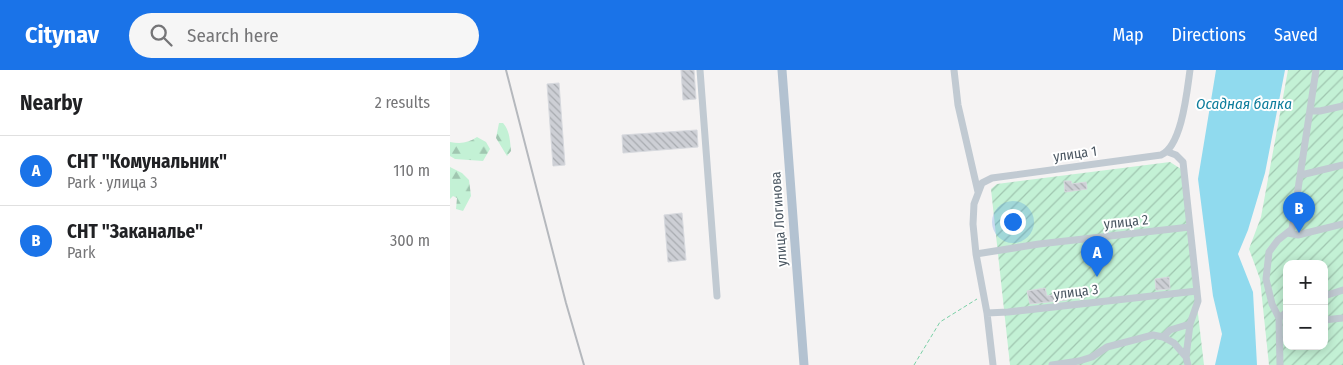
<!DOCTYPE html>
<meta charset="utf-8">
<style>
:root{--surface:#fff;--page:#f6f6f6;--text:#202124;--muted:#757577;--line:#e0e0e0;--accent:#1a73e8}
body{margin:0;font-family:"Fira Sans Condensed",sans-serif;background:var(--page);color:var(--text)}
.controls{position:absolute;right:15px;bottom:15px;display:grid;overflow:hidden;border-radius:10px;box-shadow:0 2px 12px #0003}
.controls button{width:45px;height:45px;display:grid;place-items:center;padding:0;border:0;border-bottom:1px solid var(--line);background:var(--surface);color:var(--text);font:25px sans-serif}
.you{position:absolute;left:562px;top:151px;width:18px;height:18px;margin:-12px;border:4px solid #fff;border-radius:50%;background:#1a73e8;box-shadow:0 0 0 8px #1a73e833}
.badge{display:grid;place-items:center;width:32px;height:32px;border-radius:50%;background:var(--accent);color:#fff;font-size:16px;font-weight:700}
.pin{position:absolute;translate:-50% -41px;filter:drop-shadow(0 1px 2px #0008)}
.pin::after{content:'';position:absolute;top:26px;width:18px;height:15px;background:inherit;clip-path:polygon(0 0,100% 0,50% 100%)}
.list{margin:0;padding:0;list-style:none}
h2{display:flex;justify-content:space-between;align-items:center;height:65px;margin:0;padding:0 20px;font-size:21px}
h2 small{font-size:16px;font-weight:400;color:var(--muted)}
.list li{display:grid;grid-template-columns:32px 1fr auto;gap:15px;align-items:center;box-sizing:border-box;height:70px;padding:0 20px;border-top:1px solid var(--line)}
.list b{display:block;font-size:19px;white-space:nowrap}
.list p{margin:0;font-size:16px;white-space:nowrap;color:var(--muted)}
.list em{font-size:16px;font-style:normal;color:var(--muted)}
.icon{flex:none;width:28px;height:28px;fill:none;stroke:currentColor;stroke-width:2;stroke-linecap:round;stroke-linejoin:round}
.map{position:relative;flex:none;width:893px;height:295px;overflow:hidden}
header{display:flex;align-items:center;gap:30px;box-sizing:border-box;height:70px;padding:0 25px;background:var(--accent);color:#fff}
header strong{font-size:24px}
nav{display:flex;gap:28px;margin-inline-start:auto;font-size:18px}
.search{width:350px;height:45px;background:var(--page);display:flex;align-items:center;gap:12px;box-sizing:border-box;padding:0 18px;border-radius:28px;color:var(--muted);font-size:19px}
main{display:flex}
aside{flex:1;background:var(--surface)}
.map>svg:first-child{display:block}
.forest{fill:url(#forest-firs)}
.garden{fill:url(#garden-furrows);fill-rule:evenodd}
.water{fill:#90daee}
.building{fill:url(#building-back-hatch);stroke:#d7d9de}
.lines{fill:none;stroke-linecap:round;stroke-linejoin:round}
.path{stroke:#7ad0a6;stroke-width:1;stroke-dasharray:4 2.5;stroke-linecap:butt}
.minor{stroke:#c1cad2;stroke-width:7}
.major{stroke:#b3c2d1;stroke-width:9}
.rail{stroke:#b5b8bd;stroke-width:2}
.labels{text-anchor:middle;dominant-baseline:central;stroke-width:4;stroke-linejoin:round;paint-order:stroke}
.street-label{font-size:14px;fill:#4a5661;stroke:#fff}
.water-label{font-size:15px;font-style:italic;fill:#0c7c9b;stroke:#fff}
</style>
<header>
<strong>Citynav</strong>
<div class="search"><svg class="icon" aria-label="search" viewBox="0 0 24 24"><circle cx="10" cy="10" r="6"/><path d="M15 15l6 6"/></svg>Search here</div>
<nav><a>Map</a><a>Directions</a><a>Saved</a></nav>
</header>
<main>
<aside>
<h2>Nearby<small>2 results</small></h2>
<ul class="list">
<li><span class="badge">A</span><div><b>СНТ &quot;Комунальник&quot;</b><p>Park · улица 3</p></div><em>110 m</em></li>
<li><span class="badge">B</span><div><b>СНТ &quot;Заканалье&quot;</b><p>Park</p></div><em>300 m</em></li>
</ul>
</aside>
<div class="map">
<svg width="893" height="295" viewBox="0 0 893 295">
<defs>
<pattern id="forest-firs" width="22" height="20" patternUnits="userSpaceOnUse" patternTransform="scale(1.25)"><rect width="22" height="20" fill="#c3f1d5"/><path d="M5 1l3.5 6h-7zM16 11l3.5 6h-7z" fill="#a0c6b0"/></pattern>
<pattern id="garden-furrows" width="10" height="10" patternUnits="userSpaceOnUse" patternTransform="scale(1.25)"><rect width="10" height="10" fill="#c3f1d5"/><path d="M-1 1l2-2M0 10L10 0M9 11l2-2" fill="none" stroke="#a0c6b0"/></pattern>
<pattern id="building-back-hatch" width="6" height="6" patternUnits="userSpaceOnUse" patternTransform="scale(1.25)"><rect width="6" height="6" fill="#cdcfd5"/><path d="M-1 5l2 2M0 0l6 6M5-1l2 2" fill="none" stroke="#a8abb0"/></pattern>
</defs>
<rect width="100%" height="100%" fill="#f5f3f3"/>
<path class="forest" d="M49,53H53C60,61 60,71 61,81L57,86L46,68Z
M27,67L36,72L40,79L33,91L5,89L0,86V72C11,74 18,73 27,67Z
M0,97L12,103L19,110L21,126L13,141L6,139L7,128L3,126L0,129Z"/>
<path class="garden" d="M838,0H893V295H819L810,209L799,179L811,147ZM837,194H874V276H837Z
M720,92L731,99L754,295H560L541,119L547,114Z"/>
<path class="water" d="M766,0H835L815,103L798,160L788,184L803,222L807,295H765L772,264L763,226L748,109Z"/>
<path class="building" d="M231,0H244L246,29L233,30Z
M109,13L115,95L103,96L97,14Z
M247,60L248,77L173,83L172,65Z
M614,111H621L622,114L636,112L637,119L615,122Z
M232,143L236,190L218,192L214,145Z
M719,207L720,219L706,220L705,209Z
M595,218L597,226L616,222L617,230L580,234L577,221Z"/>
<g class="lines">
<path class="path" d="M464,295L490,252L527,229"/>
<path class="minor" d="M250,0L267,226
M504,0L508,35L528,122
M860,41H870L893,36
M718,82L726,85L733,92L748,231L740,254L736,287L738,295
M851,105L893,95
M838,163L848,165L893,154
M526,184L589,174L740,157
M874,226L893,220
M537,243L558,242L747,221
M829,248L837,242
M874,250L893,248
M736,287L724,273L713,267L720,260L740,254
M543,295L537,243L526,184L523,154L524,134L532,113L542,108L711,85C732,76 737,21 740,0
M602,295L629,291L642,287L657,277L703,265L713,267
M830,295L829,248L822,234L816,209L819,182L828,170L842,159L866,0"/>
<path class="major" d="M332,0L354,295"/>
<path class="rail" d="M56,0L116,233L134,295"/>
</g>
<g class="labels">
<g class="street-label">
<text transform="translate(625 84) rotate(-8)">улица 1</text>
<text transform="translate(329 149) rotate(-94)">улица Логинова</text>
<text transform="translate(676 152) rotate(-6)">улица 2</text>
<text transform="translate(626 222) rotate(-7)">улица 3</text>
</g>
<g class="water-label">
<text x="794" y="34">Осадная балка</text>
</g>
</g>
</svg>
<div class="controls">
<button>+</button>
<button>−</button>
</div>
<div class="you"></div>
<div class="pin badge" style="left:647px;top:207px">A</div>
<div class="pin badge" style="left:849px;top:163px">B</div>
</div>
</main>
